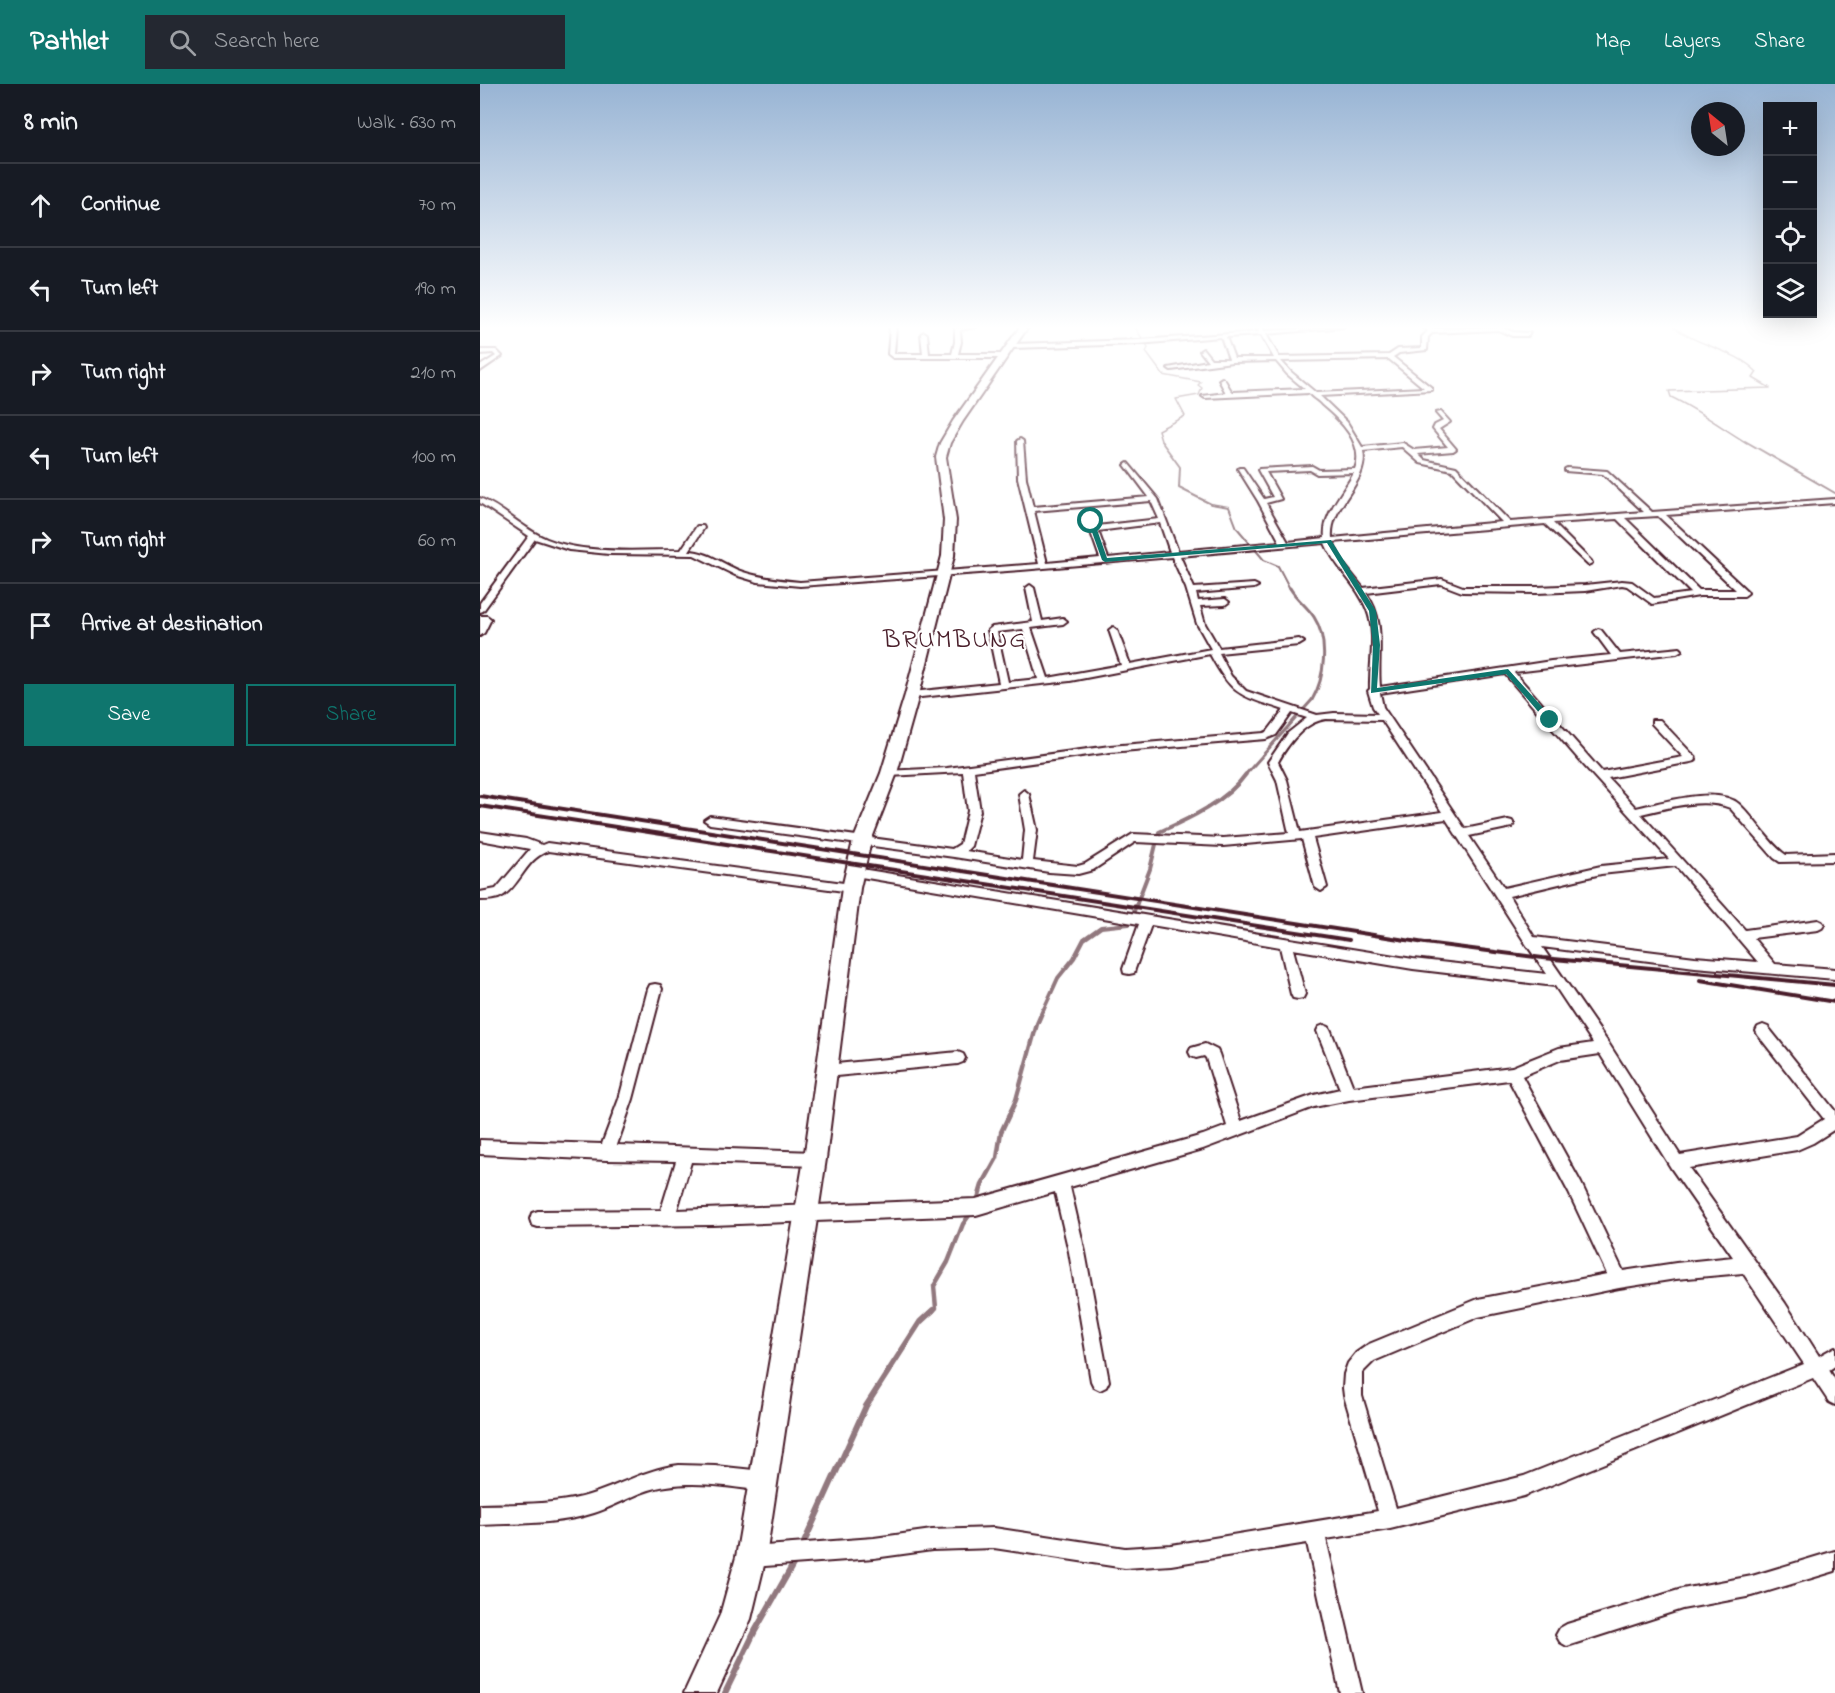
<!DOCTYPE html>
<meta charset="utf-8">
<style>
:root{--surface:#171b24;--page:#242831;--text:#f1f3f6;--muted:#9ea1a6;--line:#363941;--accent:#0f766e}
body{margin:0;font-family:"Indie Flower",sans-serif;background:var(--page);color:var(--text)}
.controls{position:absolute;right:18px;top:18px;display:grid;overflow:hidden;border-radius:0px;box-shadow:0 6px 24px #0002}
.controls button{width:54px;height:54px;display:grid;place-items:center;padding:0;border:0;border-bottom:2px solid var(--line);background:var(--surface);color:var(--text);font:30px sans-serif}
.compass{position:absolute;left:1211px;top:18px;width:54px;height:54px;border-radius:50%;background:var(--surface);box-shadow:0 6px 24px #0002;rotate:330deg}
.stop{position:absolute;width:18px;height:18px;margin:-14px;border:4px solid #0f766e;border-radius:50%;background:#fff}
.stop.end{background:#0f766e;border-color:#fff;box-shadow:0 2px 6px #0008}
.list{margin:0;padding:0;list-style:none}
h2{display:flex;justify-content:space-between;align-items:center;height:78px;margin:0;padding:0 24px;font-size:26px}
h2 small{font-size:20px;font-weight:400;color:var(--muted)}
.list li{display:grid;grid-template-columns:39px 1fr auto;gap:18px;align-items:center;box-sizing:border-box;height:84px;padding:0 24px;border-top:2px solid var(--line)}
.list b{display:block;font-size:22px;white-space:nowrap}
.list em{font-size:20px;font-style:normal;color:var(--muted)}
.actions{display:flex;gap:12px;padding:18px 24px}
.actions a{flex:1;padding:14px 0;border:2px solid var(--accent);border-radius:0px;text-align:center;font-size:21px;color:var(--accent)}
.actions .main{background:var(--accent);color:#fff}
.icon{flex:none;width:33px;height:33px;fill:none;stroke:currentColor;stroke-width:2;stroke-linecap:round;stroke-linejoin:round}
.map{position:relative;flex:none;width:1355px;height:1609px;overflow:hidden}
header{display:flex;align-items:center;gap:36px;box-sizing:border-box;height:84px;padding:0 30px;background:var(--accent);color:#fff}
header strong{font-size:28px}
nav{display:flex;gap:33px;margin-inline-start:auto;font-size:21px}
.search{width:420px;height:54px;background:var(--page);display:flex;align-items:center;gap:15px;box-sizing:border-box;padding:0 21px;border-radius:0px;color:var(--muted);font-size:22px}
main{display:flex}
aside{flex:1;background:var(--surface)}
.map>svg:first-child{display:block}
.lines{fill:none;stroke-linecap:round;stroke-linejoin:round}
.stream-far5{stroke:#91787e;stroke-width:1.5}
.stream-far4{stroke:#91787e;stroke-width:2}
.stream-far3{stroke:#91787e;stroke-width:3}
.stream-far2{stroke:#91787e;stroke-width:4}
.stream-far1{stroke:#91787e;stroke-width:4.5}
.stream{stroke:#91787e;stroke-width:6}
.street-casing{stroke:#4a1f2b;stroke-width:4}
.secondary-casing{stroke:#4a1f2b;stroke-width:4}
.street{fill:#fff;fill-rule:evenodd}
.secondary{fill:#fff;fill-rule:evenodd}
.rail{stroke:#4a1f2b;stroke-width:4}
.route{fill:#0f766e}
.labels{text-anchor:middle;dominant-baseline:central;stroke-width:4.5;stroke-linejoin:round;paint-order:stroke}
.far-quarter-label{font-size:26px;letter-spacing:1.5px;fill:#4a1f2b;stroke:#fff}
</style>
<header>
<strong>Pathlet</strong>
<div class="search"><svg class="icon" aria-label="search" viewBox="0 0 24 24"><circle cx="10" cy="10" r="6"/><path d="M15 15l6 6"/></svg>Search here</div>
<nav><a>Map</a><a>Layers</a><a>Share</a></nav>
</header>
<main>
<aside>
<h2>8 min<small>Walk · 630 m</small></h2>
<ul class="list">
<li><svg class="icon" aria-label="ahead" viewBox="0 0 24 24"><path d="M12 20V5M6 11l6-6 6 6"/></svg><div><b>Continue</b></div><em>70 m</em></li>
<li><svg class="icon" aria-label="left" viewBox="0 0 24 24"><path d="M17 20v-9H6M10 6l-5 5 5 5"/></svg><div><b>Turn left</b></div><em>190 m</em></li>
<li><svg class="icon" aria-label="right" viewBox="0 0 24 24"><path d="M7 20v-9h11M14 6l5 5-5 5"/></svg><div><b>Turn right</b></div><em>210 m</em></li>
<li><svg class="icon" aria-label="left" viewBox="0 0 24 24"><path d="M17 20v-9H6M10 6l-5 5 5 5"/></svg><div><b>Turn left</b></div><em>100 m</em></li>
<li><svg class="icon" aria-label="right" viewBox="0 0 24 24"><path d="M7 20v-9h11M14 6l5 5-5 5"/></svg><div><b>Turn right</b></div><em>60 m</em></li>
<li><svg class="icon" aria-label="arrive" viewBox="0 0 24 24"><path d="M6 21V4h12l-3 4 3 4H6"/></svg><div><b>Arrive at destination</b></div></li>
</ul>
<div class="actions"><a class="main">Save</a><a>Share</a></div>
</aside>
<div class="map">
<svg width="1355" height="1609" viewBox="0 0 1355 1609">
<rect width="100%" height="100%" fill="#fff"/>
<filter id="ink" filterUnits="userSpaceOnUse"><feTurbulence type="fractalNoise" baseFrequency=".0167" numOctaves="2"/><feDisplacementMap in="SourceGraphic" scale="12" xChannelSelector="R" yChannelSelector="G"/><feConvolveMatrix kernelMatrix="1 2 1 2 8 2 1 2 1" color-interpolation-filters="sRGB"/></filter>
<g filter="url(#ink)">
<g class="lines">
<path class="stream-far5" d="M655,243L668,264L666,268L683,291L721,298L718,301L722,304L719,311L696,315L705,332L678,346L682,359
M1194,243C1219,263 1254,265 1277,288L1273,294L1290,304L1189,307L1191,313C1218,326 1241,343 1267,359"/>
<path class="stream-far4" d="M681,357L700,383L699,404L731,420L749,423L757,444L784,476L798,482L810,505
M1265,357L1355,409"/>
<path class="stream-far3" d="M765,691L832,616C845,594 849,556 834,533C827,522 816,515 810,504"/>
<path class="stream-far2" d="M563,927L578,894L594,874L604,855L621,843L649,840L670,785L679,748C709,735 747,717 766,690"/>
<path class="stream-far1" d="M497,1118L502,1101L517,1074L521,1048L536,1016L557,940L563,926
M452,1228L456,1224L454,1202L468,1178L483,1140L491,1129"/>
<path class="stream" d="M322,1463L386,1322L440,1238L453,1226
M245,1609L275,1547L315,1477"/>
<g class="street-casing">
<path id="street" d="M410,243H416L414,270H443L441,250L444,248L447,250L449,270H472L475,258V244L496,243L480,246L481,258L478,270H525L528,272L525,274H413L408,270Z
M776,243H782L784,247L865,243L786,250L799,273L909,271L918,265L942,264V253L948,247L943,243H949L952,245L1021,243L1033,248L1050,249L1048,252H1032L1018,246L952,249L948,253L947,266L919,269L913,273L952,304V306L840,312L867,338L882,363L923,359L934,366L968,363L953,345L955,341L963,337L956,329L961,328L970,338L959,345L976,365L973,367L938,370L944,376L976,383L1030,438L1164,428L1123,390L1085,387V385L1087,384L1127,387L1172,428L1355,415V419L1186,431L1267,507L1268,509L1264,512H1219L1172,520L1147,502L1142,501L1105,507L1057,509L982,508L961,500L886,509C907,538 897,569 900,603L1071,577L1131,571L1114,548L1118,545L1121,546L1140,570L1200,564L1202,566L1197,569L1034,588L1122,688L1203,673L1172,640V636H1180L1215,673L1216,675L1215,677L1211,678L1128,694L1156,724C1181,719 1237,701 1259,720C1276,735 1287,758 1306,771L1355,769V777L1300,778L1294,774L1250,724C1222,713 1189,724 1161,730L1265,846L1338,836L1342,838L1344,841L1342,844L1338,846L1273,854L1295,880L1355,885V895L1215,883L1062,863L1129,960L1200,1071L1317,1052L1344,1035L1278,951L1276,947L1278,943L1283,941L1288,943L1355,1027V1045L1333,1059L1317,1066L1209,1084L1305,1219L1339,1272L1355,1263V1282L1349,1286L1355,1296V1321L1349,1318L1333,1294L1044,1412L910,1445L846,1455L882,1609H860L827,1459L691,1481L645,1484L514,1464L452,1466L394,1474L271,1483L264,1480L261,1473L264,1466L271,1463L394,1454L452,1446L514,1444L645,1464L691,1461L898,1427L864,1312L863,1304L864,1290L868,1279L876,1269L889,1260L998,1215L1127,1190L1089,1109L1029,996L869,1016L834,1023L723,1065L590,1103L605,1168L629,1297L626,1303L620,1306L614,1303L611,1297L589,1168L575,1108L496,1131L232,1141L58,1143L52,1141L50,1135L52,1129L58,1127L181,1126L196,1077L126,1076L0,1070V1056L122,1060L139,1015L168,905L170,901L175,900L180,901L182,905L153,1015L137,1061L335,1068L340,1070L343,1075L340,1080L335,1082L211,1078L197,1126L496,1115L723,1051L747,1042L726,974L724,972L716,974L711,972L709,968L711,964L725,960L737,966L739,970L761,1037L834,1011L860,1005L837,947L839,943L844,941L849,943L851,947L873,1003L1032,983L1079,964L1113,959L1075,902L933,885L813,865L825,910L823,914L818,915L813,914L811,910L800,863L671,841L655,885L654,889L649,890L644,889L643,885L659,840L375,792L369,788L375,784L933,875L1067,890L1046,860L966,735L833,754L847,803L841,807L835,803L822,755L743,762L655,758L613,786L598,790L569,788L474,773L230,740L224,736L230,732L472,765L480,760L488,727L483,688L409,692L404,689L405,687L467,684L630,662L784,649L788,647L804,626C760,611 753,613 730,570L590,597L432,614L427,611L432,608L519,599L508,546L512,543L553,538L546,504L550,501L554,504L562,537L583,534L587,537L583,540L551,544L568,594L641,581L629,546L633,543L637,546L650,580L731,565L717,540L706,504L692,473L541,486L320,502L278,498L255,491L214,471L129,470L89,466L55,455L3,527L0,528V519L49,452L0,419V414C24,424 43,445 67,455C106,471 160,466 201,466L217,442H223L224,444L209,467C228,467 245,482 263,488C281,494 300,496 320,498L559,480L538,394L537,357L540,355L543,357L546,394L553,423L669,413L645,381L648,379L678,415L698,467L800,458L778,417L758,385L759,384H763L784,415L793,413L778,386L779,385L832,382L839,386L875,385C885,360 860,336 842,321C838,316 831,313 829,309L725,314L722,312L746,309L739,296L742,294C747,296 748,305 753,308L825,305L807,290L796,277L752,278L691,286L688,284L728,277L720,267L723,265L731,275H749L741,253L658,260L532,264L529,262L532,260L658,256L779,248ZM781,251L794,274H754L746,253ZM909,275L944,304L836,309L811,288L801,277ZM922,363L940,379L972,386L1022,438L852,454C849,421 890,399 883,367ZM830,386L837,390L874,389C863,409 842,431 845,454L808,458L786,419L801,415L786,388ZM671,417L679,435L617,442L614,435H608L607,437L620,474L567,479L554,427ZM1178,432L1256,506H1219L1145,434ZM1137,435L1211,509L1174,514L1152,498L1142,497L1105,501L1057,503H983L962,495L883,504L862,478L853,458L1065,440L1108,481L1112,479L1111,477L1073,439ZM680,439L690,468L628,474L618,447ZM845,459C855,484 878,501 887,526C897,551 889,579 890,605L888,607L893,623L898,630L854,629L837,631L766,607L751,592L739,569L819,561L824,558L819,555L739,564L725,540L720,522L745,521L749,518L745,515L718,517L716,509L774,504L778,502L774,500L714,504L700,472ZM543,545L558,595L528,598L517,548ZM1025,590L1101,678L1189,775L1121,782L1024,804L989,752L1032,743L1034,740L1032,737L1028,736L985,745L903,623L900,609ZM812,629L827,634L808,649L788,678L797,696L809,749L743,754L653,750L605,780L598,782L553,777L557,746L549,710L544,706L539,710L545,746L542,776L486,767L491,762L500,727L494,687L630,668L786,655L796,651ZM846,635L902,636L962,728L820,748L807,696L798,678C808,660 824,638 846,635ZM1196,782L1278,878L1215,873L1054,853L1029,812L1121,790ZM1120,970L1191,1084L1253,1173L1196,1179L1143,1187L1101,1099L1042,992L1080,976ZM1263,1189L1324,1280L1044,1392L916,1424L882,1312V1289L894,1277L998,1233L1139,1204L1196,1195Z
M0,266H16L22,272L0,287V282L16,272L13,269L0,270Z
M0,532H7L11,535L4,549L0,552Z
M0,748L46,755L62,761L67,759L371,800L377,804L371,808L68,767C46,775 41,799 24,811C17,816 8,816 0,816V808L16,805L50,765L0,756Z
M478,968L483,970L485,974L483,978L478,980L346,993L341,991L339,987L341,983L346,981Z
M199,1381L235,1382L283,1387L290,1390L293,1397L290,1404L283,1407C251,1403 219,1397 187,1402C161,1405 139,1421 114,1429C77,1441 38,1439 0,1441V1421C34,1420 69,1421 102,1413C136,1404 164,1385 199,1381Z
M1355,1467V1487L1272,1512L1202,1525L1087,1562L1080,1558L1076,1551L1080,1544L1087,1540L1202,1505L1272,1492Z"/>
</g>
<g class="secondary-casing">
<path id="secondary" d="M540,243H548L483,337L470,359L466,373L476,436L474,472L439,611L417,689L391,757L380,804L346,1075L286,1473L271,1535L237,1609H204L240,1531L256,1473L324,1075L362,804L373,757L401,689L425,611L462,472L464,436L456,373L460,359L473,337Z"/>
</g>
<use href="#street" class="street"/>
<use href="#secondary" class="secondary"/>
<path class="rail" d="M0,712L945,859L1063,874L1355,901
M0,722L869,856
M1220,896L1355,918"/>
</g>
</g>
<linearGradient id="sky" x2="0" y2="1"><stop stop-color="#98b4d4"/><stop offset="0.52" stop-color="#fff"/><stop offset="1" stop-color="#fff" stop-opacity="0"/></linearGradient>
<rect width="1355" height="468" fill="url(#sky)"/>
<path class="route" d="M611,435L614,437L627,474L851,456L896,527L900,561L897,604L1028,585L1074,636L1067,638L1026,590L891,609L893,561L889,527L847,459L625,478L622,476L608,437Z"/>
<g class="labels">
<g class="far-quarter-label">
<text x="475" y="557">BRUMBUNG</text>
</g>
</g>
</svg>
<div class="controls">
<button>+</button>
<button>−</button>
<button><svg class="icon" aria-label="locate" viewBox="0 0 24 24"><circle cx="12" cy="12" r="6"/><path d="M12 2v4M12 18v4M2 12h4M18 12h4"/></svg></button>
<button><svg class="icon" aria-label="layers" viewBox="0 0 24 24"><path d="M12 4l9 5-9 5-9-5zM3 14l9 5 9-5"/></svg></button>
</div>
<svg class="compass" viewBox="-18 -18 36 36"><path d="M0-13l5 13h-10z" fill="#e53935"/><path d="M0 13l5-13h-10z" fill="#9ea1a6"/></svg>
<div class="stop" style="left:611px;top:437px"></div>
<div class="stop end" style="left:1070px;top:636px"></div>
</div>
</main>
